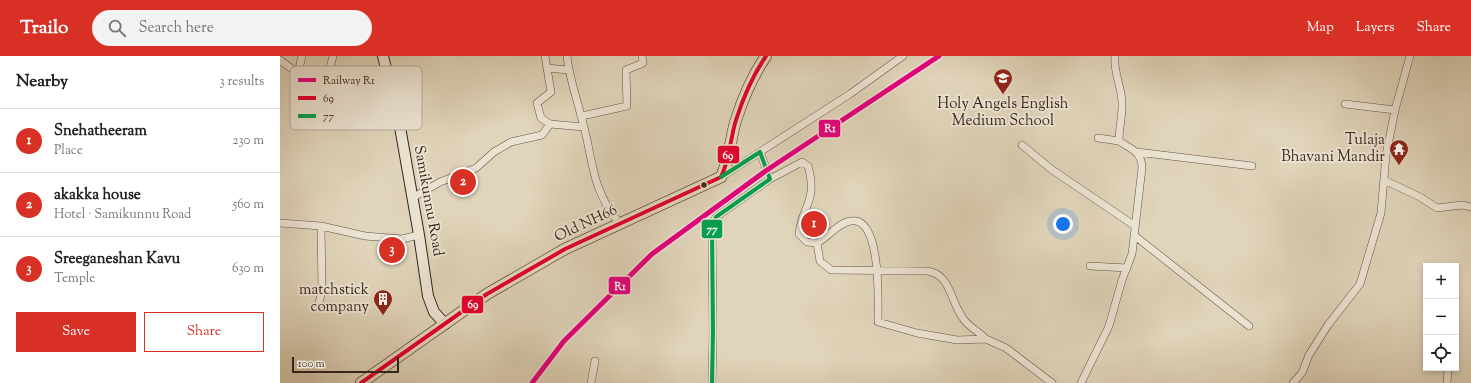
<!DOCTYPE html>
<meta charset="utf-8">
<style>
:root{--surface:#fff;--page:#f2f2f2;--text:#202124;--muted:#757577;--line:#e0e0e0;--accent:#d93025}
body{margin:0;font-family:"Sorts Mill Goudy",serif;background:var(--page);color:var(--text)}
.controls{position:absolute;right:12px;bottom:12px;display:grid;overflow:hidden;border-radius:0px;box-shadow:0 2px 6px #0003}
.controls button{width:36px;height:36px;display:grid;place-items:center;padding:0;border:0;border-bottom:1px solid var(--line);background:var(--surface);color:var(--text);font:20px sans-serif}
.scale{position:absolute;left:12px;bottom:10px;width:107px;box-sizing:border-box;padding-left:4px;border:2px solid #38251d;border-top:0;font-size:11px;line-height:14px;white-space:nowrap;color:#38251d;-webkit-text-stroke:3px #ebe3d2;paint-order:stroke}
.you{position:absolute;left:783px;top:168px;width:14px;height:14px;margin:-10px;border:3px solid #fff;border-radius:50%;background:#1a73e8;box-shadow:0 0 0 6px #1a73e833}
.badge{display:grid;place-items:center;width:26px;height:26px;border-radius:50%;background:var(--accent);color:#fff;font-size:13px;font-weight:700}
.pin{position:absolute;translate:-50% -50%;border:2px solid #fff;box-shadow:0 1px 4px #0006}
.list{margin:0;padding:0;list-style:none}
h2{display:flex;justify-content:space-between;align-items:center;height:52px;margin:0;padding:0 16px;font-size:17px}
h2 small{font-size:13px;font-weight:400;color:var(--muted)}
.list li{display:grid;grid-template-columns:26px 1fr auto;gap:12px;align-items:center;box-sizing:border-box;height:64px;padding:0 16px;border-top:1px solid var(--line)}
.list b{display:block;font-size:15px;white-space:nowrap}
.list p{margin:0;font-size:13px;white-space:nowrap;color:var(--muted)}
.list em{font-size:13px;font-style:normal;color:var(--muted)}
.actions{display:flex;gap:8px;padding:12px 16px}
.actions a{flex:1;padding:9px 0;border:1px solid var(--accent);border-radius:0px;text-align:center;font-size:14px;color:var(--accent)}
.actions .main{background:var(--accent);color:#fff}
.icon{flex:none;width:22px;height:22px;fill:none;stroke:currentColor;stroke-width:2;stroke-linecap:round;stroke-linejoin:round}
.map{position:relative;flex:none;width:1191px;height:327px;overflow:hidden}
header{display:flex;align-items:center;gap:24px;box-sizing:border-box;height:56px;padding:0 20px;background:var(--accent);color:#fff}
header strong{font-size:19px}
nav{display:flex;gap:22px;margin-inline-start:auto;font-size:14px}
.search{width:280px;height:36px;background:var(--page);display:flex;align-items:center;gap:10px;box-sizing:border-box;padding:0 14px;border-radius:22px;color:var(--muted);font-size:15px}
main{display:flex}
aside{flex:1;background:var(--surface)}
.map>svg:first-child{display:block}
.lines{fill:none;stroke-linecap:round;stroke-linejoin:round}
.minor-casing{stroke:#625144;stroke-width:8}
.secondary-casing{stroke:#38251d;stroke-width:12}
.primary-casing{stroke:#38251d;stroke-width:12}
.minor{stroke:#ebe3d2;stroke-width:7}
.secondary{stroke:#ebe3d2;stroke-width:10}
.primary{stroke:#e0d4ba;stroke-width:11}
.bus-1-casing{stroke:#ebe3d2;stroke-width:7}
.bus-2-casing{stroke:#ebe3d2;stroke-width:7}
.bus-1{stroke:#e4002b;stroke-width:4}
.bus-2{stroke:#03a04e;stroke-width:4}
.rail-1-casing{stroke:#ebe3d2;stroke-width:8}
.rail-1{stroke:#e5007d;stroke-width:5}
.bus-dot{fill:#38251d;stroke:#ebe3d2;stroke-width:1.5}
.labels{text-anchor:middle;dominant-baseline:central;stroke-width:4;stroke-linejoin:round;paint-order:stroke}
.poi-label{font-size:15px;fill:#38251d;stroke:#ebe3d2;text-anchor:end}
.street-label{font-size:15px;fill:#38251d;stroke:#ebe3d2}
.key{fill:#ebe3d2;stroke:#b5aa9c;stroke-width:1}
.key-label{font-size:11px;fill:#38251d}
.line-badge{stroke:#ebe3d2;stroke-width:1.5}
.badge-label{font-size:11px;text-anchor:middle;font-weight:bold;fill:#fff}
</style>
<header>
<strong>Trailo</strong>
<div class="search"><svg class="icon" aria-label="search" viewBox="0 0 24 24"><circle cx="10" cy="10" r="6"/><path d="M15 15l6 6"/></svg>Search here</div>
<nav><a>Map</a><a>Layers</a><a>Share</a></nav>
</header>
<main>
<aside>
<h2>Nearby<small>3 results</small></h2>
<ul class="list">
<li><span class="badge">1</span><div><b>Snehatheeram</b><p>Place</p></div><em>230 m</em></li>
<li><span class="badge">2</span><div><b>akakka house</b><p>Hotel · Samikunnu Road</p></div><em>560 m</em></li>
<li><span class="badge">3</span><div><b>Sreeganeshan Kavu</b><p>Temple</p></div><em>630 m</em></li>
</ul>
<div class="actions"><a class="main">Save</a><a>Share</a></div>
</aside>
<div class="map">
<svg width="1191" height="327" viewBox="0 0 1191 327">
<rect width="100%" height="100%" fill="#e0d4ba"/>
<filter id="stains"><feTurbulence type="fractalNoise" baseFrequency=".005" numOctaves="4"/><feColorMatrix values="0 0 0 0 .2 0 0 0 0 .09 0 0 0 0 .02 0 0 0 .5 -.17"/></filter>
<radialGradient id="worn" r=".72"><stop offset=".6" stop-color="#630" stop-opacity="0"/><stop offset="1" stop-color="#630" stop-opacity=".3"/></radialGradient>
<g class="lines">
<g class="minor-casing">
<path id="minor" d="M287,0C289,21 296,39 301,60C314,102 309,131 340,168
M0,4L16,16L54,31L59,43V49
M267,12L288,14
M18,17L22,0
M46,28L53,0
M21,42C52,50 85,51 117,60
M1065,48L1115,54
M302,60L347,50L346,14L363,7L362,0
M270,68L304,71
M818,82L839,85
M742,89L771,113L855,170
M480,96L570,38L623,0
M857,96L972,110
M490,123L522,106L528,110C538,146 522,149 519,178L527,186L537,187C548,181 559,166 571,165C602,160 598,247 598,266L637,277L677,284L706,283L726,292L772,327
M1104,124L1140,141L1157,152L1182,149L1191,151
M132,142L160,126L196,112L214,96L231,86L262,79L270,68L261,62L257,47L271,36L265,0
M0,167L41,170L85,180L122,183L139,179
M855,180L969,270
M537,187L540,205L551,214L647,215C672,218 670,248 685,265C691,272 699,276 706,283
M810,210L847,212
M39,248L42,232L41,170
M311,327L315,305
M432,327L433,276L432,172L436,161L490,123L480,96L441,121
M801,327L829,270L842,224L852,198L862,112C862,96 851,93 839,85C839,73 842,62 842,50C843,33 833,17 835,0
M1013,327L1022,317L1029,299L1048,269L1080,228L1101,157L1106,99L1115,54L1130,0
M1167,327L1168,312"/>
</g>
<g class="secondary-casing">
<path id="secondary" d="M103,0L120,71L139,179L148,240L154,256L165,268"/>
</g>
<g class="primary-casing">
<path id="primary" d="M81,327L207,238L285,193L441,121C450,103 450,83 456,64C463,42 473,19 486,0"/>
</g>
<use href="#minor" class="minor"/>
<use href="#secondary" class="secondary"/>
<use href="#primary" class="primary"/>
<g class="bus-1-casing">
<path id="bus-1" d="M81,327L207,238L285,193L441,121C450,103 450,83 456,64C463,42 473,19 486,0"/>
</g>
<g class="bus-2-casing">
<path id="bus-2" d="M432,327L433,276L432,172L436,161L490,123L480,96L441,121"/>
</g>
<use href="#bus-1" class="bus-1"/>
<use href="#bus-2" class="bus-2"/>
<g class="rail-1-casing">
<path id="rail-1" d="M252,327L284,285L372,198L487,114L659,0"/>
</g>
<use href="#rail-1" class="rail-1"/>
</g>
<defs>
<g id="school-pin" transform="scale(1)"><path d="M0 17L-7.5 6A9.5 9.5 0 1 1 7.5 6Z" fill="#8f2418" stroke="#ebe3d2"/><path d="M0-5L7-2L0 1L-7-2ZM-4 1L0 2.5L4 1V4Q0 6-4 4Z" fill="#fff"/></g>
<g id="temple-pin" transform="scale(1)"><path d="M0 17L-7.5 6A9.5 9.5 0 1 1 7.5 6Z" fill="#8f2418" stroke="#ebe3d2"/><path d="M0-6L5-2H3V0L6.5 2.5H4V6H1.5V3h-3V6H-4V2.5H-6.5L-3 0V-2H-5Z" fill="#fff"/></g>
<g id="building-pin" transform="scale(1)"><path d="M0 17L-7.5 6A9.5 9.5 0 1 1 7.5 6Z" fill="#8f2418" stroke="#ebe3d2"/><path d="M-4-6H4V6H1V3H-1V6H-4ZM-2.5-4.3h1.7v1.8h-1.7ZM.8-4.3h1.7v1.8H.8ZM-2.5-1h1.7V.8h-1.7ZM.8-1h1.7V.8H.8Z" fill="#fff"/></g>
</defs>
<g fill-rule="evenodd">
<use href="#school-pin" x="723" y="22"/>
<use href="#temple-pin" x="1119" y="93"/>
<use href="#building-pin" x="103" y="243"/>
</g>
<circle class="bus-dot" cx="424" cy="129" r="3.5"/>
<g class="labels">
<g class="poi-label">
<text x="723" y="48" text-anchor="middle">Holy Angels English<tspan x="723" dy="17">Medium School</tspan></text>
<text x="1105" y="84">Tulaja<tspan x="1105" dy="17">Bhavani Mandir</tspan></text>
<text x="89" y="234">matchstick<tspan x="89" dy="17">company</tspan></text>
</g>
<g class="street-label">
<text transform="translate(148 145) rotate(80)">Samikunnu Road</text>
<text transform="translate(306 168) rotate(-25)">Old NH66</text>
</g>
</g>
<rect x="10" y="10" width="132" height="64" rx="6" class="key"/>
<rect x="18" y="22" width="18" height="4" fill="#e5007d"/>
<rect x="18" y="40" width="18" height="4" fill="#e4002b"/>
<rect x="18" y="58" width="18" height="4" fill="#03a04e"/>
<g class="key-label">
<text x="43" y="28">Railway R1</text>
<text x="43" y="46">69</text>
<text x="43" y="64">77</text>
</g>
<g class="line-badge">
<rect x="538" y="63" width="23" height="19" rx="4" fill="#e5007d"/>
<rect x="437" y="89" width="23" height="19" rx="4" fill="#e4002b"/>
<rect x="421" y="163" width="22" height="20" rx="4" fill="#03a04e"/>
<rect x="328" y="220" width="23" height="19" rx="4" fill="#e5007d"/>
<rect x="181" y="239" width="23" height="19" rx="4" fill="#e4002b"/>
</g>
<g class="badge-label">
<text x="550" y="76">R1</text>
<text x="448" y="103">69</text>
<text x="432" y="177">77</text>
<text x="340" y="234">R1</text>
<text x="193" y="252">69</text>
</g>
<rect width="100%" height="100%" filter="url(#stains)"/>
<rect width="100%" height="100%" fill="url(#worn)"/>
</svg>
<div class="controls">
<button>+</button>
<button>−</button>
<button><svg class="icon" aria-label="locate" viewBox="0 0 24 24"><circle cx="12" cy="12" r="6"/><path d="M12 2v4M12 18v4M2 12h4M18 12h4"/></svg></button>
</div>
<div class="scale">100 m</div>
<div class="you"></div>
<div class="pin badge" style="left:534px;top:168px">1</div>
<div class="pin badge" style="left:183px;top:126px">2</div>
<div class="pin badge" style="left:112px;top:194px">3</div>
</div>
</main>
